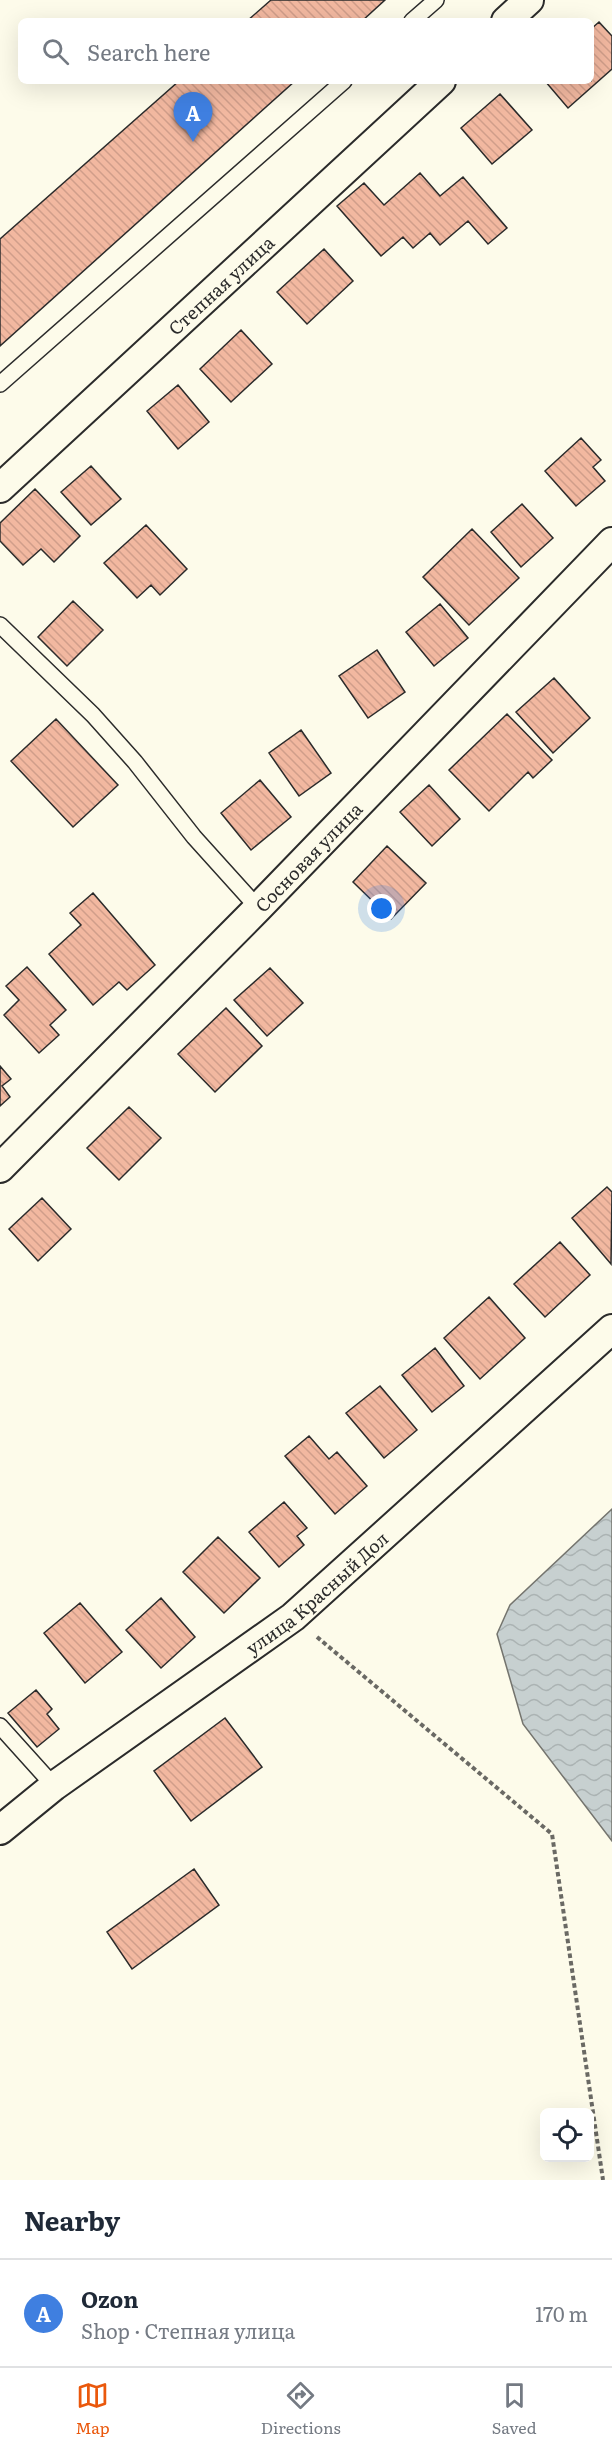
<!DOCTYPE html>
<meta charset="utf-8">
<style>
:root{--surface:#fff;--page:#f6f6f7;--text:#1f2937;--muted:#747a83;--line:#e0e1e3;--accent:#ea580c}
body{margin:0;font-family:Literata,serif;background:var(--page);color:var(--text)}
.controls{position:absolute;right:18px;bottom:18px;display:grid;overflow:hidden;border-radius:9px;box-shadow:0 6px 24px #0002}
.controls button{width:54px;height:54px;display:grid;place-items:center;padding:0;border:0;border-bottom:2px solid var(--line);background:var(--surface);color:var(--text);font:30px sans-serif}
.you{position:absolute;left:382px;top:909px;width:21px;height:21px;margin:-15px;border:4px solid #fff;border-radius:50%;background:#1a73e8;box-shadow:0 0 0 9px #1a73e833}
.badge{display:grid;place-items:center;width:39px;height:39px;border-radius:50%;background:var(--accent);color:#fff;font-size:20px;font-weight:700}
.pin{position:absolute;translate:-50% -50px;filter:drop-shadow(0 2px 3px #0008)}
.pin::after{content:'';position:absolute;top:32px;width:21px;height:18px;background:inherit;clip-path:polygon(0 0,100% 0,50% 100%)}
.list{margin:0;padding:0;list-style:none}
h2{display:flex;justify-content:space-between;align-items:center;height:78px;margin:0;padding:0 24px;font-size:26px}
h2 small{font-size:20px;font-weight:400;color:var(--muted)}
.list li{display:grid;grid-template-columns:39px 1fr auto;gap:18px;align-items:center;box-sizing:border-box;height:108px;padding:0 24px;border-top:2px solid var(--line)}
.list b{display:block;font-size:22px;white-space:nowrap}
.list p{margin:0;font-size:20px;white-space:nowrap;color:var(--muted)}
.list em{font-size:20px;font-style:normal;color:var(--muted)}
.icon{flex:none;width:33px;height:33px;fill:none;stroke:currentColor;stroke-width:2;stroke-linecap:round;stroke-linejoin:round}
.map{position:relative;flex:none;width:612px;height:2180px;overflow:hidden}
.search{position:absolute;background:var(--surface);box-shadow:0 6px 24px #0002;left:18px;right:18px;top:18px;height:66px;display:flex;align-items:center;gap:15px;box-sizing:border-box;padding:0 21px;border-radius:9px;color:var(--muted);font-size:22px}
.sheet{height:186px;background:var(--surface)}
nav{display:flex;justify-content:space-around;align-items:center;box-sizing:border-box;height:84px;border-top:2px solid var(--line);background:var(--surface);font-size:16px;color:var(--muted)}
nav a{display:grid;justify-items:center;gap:3px}
nav .on{color:var(--accent)}
.map>svg:first-child{display:block}
.water{fill:url(#water-waves);stroke:#74746e;stroke-width:1.5}
.building{fill:url(#building-back-hatch);stroke:#2b2b2b;stroke-width:1.5}
.lines{fill:none;stroke-linecap:round;stroke-linejoin:round}
.lane-casing{stroke:#2b2b2b;stroke-width:18}
.street-casing{stroke:#2b2b2b;stroke-width:32}
.path{stroke:#6a6964;stroke-width:4;stroke-dasharray:4.5 3;stroke-linecap:butt}
.lane{stroke:#fdfbea;stroke-width:15}
.street{stroke:#fdfbea;stroke-width:28}
.labels{text-anchor:middle;dominant-baseline:central;stroke-width:4.5;stroke-linejoin:round;paint-order:stroke}
.street-label{font-size:18px;fill:#2b2b2b;stroke:#fdfbea}
</style>
<div class="map">
<svg width="612" height="2180" viewBox="0 0 612 2180">
<defs>
<pattern id="water-waves" width="16" height="10" patternUnits="userSpaceOnUse" patternTransform="scale(1.5)"><rect width="16" height="10" fill="#c7d0d0"/><path d="M0 5q4-4 8 0t8 0" fill="none" stroke="#abb3b3"/></pattern>
<pattern id="building-back-hatch" width="6" height="6" patternUnits="userSpaceOnUse" patternTransform="scale(1.5)"><rect width="6" height="6" fill="#f2b8a0"/><path d="M-1 5l2 2M0 0l6 6M5-1l2 2" fill="none" stroke="#d09e8a"/></pattern>
</defs>
<rect width="100%" height="100%" fill="#fdfbea"/>
<path class="water" d="M612,1509V1841L523,1724L497,1634L510,1605Z"/>
<path class="building" d="M271,0H385L362,21H247Z
M599,22L612,36V69L568,108L545,81H591V29Z
M179,81H295L0,346V239Z
M500,94L532,130L492,164L461,128Z
M420,173L440,196L463,177L507,228L488,244L468,221L440,245L430,233L413,248L403,237L381,256L337,206L364,183L384,205Z
M324,249L353,281L307,324L277,292Z
M241,330L272,364L231,402L200,369Z
M178,385L209,422L178,449L147,411Z
M581,438L601,460L593,467L605,481L576,506L545,471Z
M91,466L121,499L91,525L61,492Z
M35,489L80,536L54,562L41,549L23,565L0,541V523Z
M522,504L553,538L521,567L491,532Z
M146,525L187,569L160,595L151,585L137,598L104,563Z
M472,529L519,578L469,625L423,577Z
M73,601L103,630L67,666L38,637Z
M440,604L468,638L434,666L406,632Z
M377,650L405,692L368,718L339,676Z
M554,678L590,718L553,753L516,712Z
M507,714L552,760L533,778L528,772L489,811L449,770Z
M56,719L118,785L73,827L11,761Z
M301,730L331,773L299,796L269,753Z
M260,780L291,817L251,850L221,813Z
M429,785L460,819L432,846L400,812Z
M387,846L426,883L391,919L353,882Z
M93,893L155,965L127,990L119,982L93,1005L49,954L81,925L70,913Z
M27,967L66,1010L50,1025L59,1035L39,1053L4,1015L19,1000L6,986Z
M270,968L303,1003L267,1036L234,1000Z
M226,1008L262,1046L215,1092L178,1054Z
M0,1066L11,1079L2,1086L10,1097L0,1106Z
M129,1107L161,1138L119,1180L87,1148Z
M607,1187L612,1192L611,1264L572,1218Z
M42,1198L71,1229L38,1261L9,1229Z
M560,1242L590,1275L545,1317L514,1284Z
M489,1297L525,1338L480,1379L444,1338Z
M435,1348L464,1386L432,1412L402,1375Z
M380,1386L417,1430L384,1458L346,1413Z
M309,1436L329,1459L337,1452L367,1486L335,1514L285,1456Z
M284,1502L307,1528L297,1536L304,1545L279,1567L249,1532Z
M218,1537L260,1578L224,1613L183,1572Z
M161,1598L195,1637L161,1668L126,1630Z
M80,1603L122,1652L85,1683L44,1633Z
M36,1690L52,1709L47,1714L59,1729L37,1747L8,1713Z
M225,1718L262,1767L191,1821L154,1771Z
M194,1869L219,1905L132,1969L107,1932Z"/>
<g class="lines">
<g class="lane-casing">
<path id="lane" d="M412,21L436,0
M0,384L344,81
M0,625L93,715L135,762L194,837L258,908
M0,1726L54,1786"/>
</g>
<g class="street-casing">
<g id="street">
<path d="M506,21L529,0"/>
<path id="s1" d="M0,488L441,81"/>
<path id="s2" d="M0,1168L258,908L612,542"/>
<path id="s3" d="M0,1830L54,1786L293,1617L612,1329"/>
</g>
</g>
<path class="path" d="M317,1637L552,1834L603,2180"/>
<use href="#lane" class="lane"/>
<use href="#street" class="street"/>
</g>
<g class="labels">
<g class="street-label">
<text stroke="none"><textPath href="#s1" startOffset="300">Степная улица</textPath></text>
<text stroke="none"><textPath href="#s2" startOffset="438">Сосновая улица</textPath></text>
<text stroke="none"><textPath href="#s3" startOffset="396">улица Красный Дол</textPath></text>
</g>
</g>
</svg>
<div class="controls">
<button><svg class="icon" aria-label="locate" viewBox="0 0 24 24"><circle cx="12" cy="12" r="6"/><path d="M12 2v4M12 18v4M2 12h4M18 12h4"/></svg></button>
</div>
<div class="you"></div>
<div class="pin badge" style="left:193px;top:142px;background:#3f7fe0">A</div>
<div class="search"><svg class="icon" aria-label="search" viewBox="0 0 24 24"><circle cx="10" cy="10" r="6"/><path d="M15 15l6 6"/></svg>Search here</div>
</div>
<section class="sheet">
<h2>Nearby<small></small></h2>
<ul class="list">
<li><span class="badge" style="background:#3f7fe0">A</span><div><b>Ozon</b><p>Shop · Степная улица</p></div><em>170 m</em></li>
</ul>
</section>
<nav>
<a class="on"><svg class="icon" aria-label="map" viewBox="0 0 24 24"><path d="M3 6l6-2 6 2 6-2v14l-6 2-6-2-6 2zM9 4v14M15 6v14"/></svg>Map</a>
<a><svg class="icon" aria-label="directions" viewBox="0 0 24 24"><path d="M12 3l9 9-9 9-9-9zM9 14v-3h6M13 9l2 2-2 2"/></svg>Directions</a>
<a><svg class="icon" aria-label="saved" viewBox="0 0 24 24"><path d="M7 4h10v16l-5-4-5 4z"/></svg>Saved</a>
</nav>
